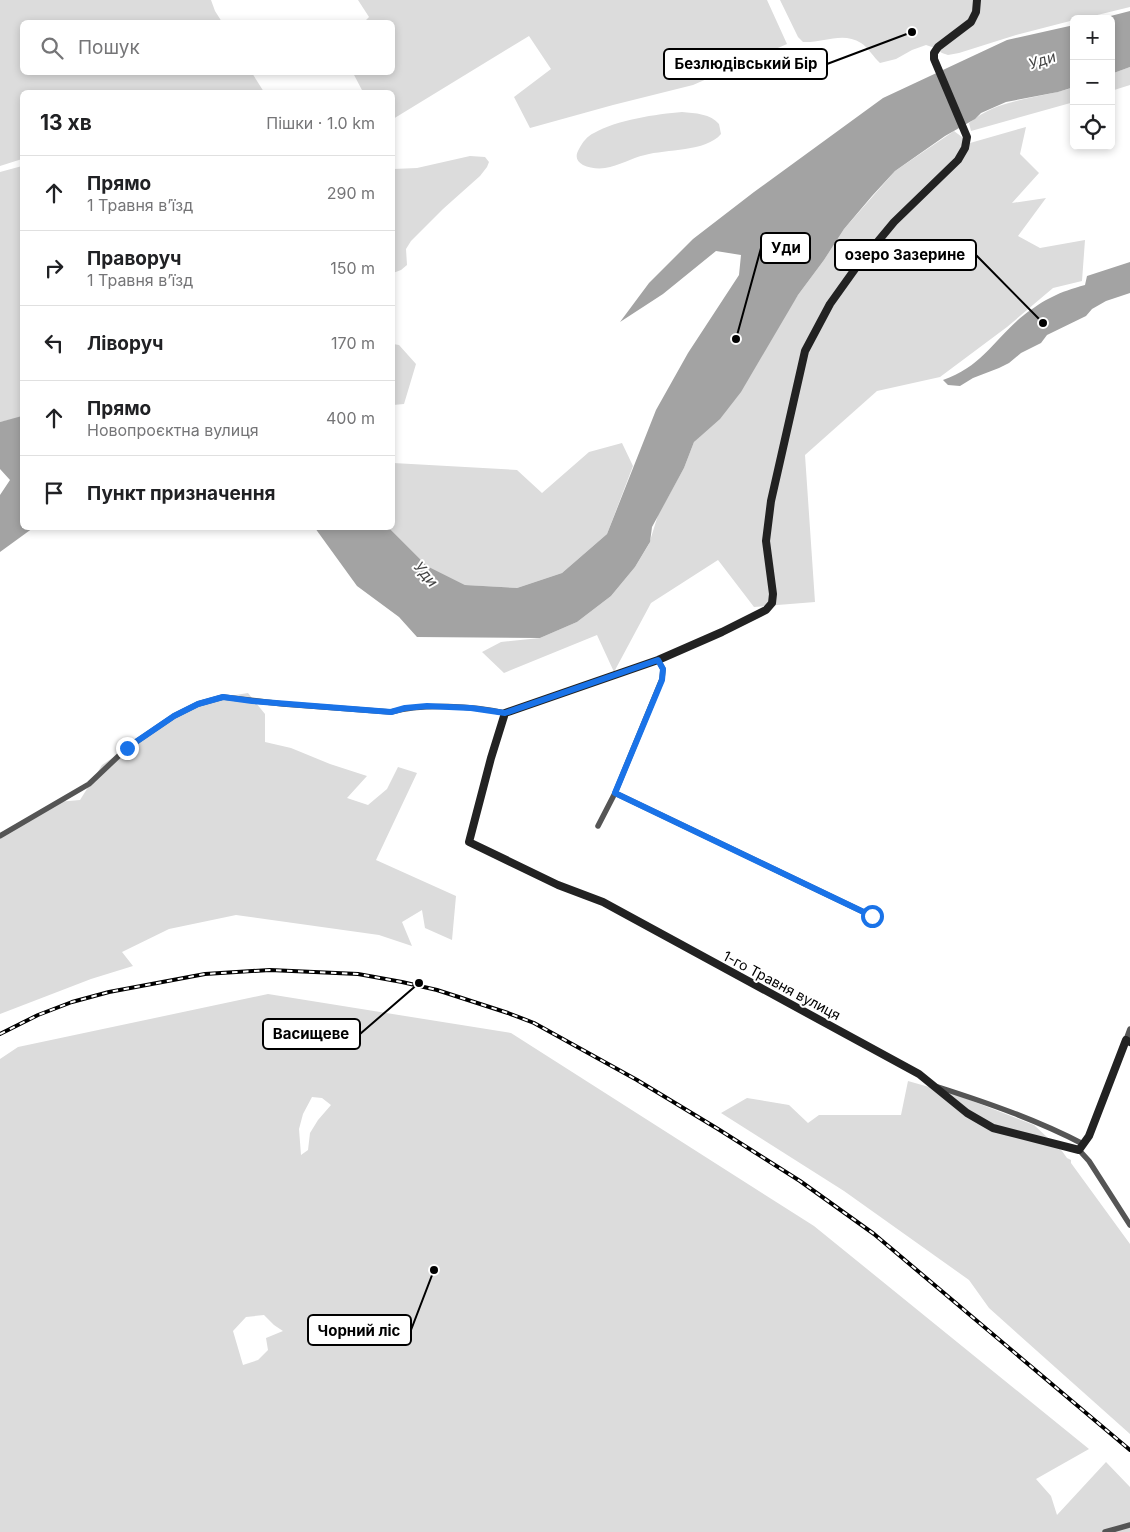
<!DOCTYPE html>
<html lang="uk">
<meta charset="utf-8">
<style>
:root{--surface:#fff;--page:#f2f2f2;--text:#202124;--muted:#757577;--line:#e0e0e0}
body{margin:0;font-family:Inter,sans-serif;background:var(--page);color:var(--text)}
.controls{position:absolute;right:15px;top:15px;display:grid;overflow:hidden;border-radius:8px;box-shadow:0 2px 8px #0003}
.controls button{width:45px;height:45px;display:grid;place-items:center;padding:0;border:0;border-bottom:1px solid var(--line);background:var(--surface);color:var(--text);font:25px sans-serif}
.stop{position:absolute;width:15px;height:15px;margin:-11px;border:4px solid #1a73e8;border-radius:50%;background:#fff}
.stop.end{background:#1a73e8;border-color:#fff;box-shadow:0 1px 5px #0008}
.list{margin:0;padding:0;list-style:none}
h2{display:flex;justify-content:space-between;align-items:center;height:65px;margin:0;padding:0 20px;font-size:21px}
h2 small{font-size:16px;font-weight:400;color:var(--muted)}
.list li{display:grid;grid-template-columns:32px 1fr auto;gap:15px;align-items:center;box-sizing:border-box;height:75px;padding:0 20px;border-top:1px solid var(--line)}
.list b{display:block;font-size:19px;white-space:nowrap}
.list p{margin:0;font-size:16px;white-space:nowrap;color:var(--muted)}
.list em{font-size:16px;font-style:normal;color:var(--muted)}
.icon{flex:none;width:28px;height:28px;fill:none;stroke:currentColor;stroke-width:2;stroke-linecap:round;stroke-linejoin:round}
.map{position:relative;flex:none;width:1130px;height:1532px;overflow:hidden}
.search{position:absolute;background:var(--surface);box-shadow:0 2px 8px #0003;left:20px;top:20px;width:375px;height:55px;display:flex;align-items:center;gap:12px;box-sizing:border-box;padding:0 18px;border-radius:8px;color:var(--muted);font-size:19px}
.panel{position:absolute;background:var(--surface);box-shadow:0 2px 8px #0003;left:20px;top:90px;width:375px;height:440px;border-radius:8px}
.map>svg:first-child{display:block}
.green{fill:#dcdcdc;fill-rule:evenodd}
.water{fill:#a3a3a3}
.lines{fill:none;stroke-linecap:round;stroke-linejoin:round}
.street{stroke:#555;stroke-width:5.5}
.secondary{stroke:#222;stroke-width:8}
.rail-casing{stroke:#000;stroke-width:4}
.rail{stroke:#fff;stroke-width:2;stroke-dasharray:5.5;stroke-linecap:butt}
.route{stroke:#1a73e8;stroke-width:6}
.labels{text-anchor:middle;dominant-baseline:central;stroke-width:4;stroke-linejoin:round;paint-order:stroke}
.street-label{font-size:14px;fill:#000;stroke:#fff}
.water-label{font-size:15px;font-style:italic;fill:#444;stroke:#fff}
.leader{fill:none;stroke:#000;stroke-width:2}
.callout-dot{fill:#000;stroke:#fff;stroke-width:2}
.callout{fill:#fff;stroke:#000;stroke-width:2}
.callout-label{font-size:15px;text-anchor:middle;font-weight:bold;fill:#000}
</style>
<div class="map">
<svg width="1130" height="1532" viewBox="0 0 1130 1532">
<rect width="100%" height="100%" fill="#fff"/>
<path class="green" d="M0,0H211L215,11L222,22H22V72L252,73L264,92H22V159L0,166Z
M358,0H767L787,44L693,85L613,105L530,128L514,97L551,69L529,36L393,119L392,92H363L353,73L392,72V22H364L369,17Z
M780,0H1130V7L1081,19H1074V20L1016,35L959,53L948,55L942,53L935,48L926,45L912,50L896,59L880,63C873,57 869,48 861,43C843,31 823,43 803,42L798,37Z
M1130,67V85L1111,91V74Z
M1074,87V102L971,131L969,123C1000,97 1037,100 1074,87Z
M682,112C695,113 711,114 719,124L721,134C706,152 666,149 645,155C631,158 619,166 605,168C598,169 589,168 583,165C576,161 575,156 579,149C582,143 587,136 594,133C616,120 657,114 682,112Z
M1026,127L1020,154L1039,173L1012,203L1046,198L1018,236L1040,248L1085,240L1082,281L1053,288L1007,327L940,377L877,391L805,455L815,602L754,607L718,560L651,603L614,672L597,635L504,673L482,652L501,642L540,638L577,622L611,596L635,567L649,544L658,515L684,468L694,442L703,432L798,295L824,260L844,229L895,171L954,131L970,143Z
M470,156L485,157L489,162L487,167L480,176L443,209L411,241L406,249L407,265L401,270L393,273V169L417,168Z
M22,166V417L0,422V172Z
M393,344L399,345L416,364L404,404L393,405Z
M622,443L633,466L607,534L562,573L517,588L465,585L427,566L389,528H392L393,463L517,470L542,493L589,452Z
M248,693L265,714V742L291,748L330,764L367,776L347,798L368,805L387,789L398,767L417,773L376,860L456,896L452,940L425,928L422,910L402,922L412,946L379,935L236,915L169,929L122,952L133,966L91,979L0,1014V836L57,802L80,800L102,765L174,716L198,704L223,697Z
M268,994L511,1033L814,1226L1089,1449L1036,1479L1051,1496L1057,1515L1106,1462L1130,1487V1532H0V1059L18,1047ZM312,1097L322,1098L331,1105L318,1120L310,1133L308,1150L301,1155L299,1129L303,1114ZM264,1315L274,1325L283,1331L266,1338L268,1350L258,1360L243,1365L233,1331L246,1317Z
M908,1081L957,1095L1034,1125L1062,1151L1067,1158L1071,1160V1163L1130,1244V1434L989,1308L969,1280L844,1191L721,1113L747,1098L789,1105L808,1123L819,1115H901Z"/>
<path class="water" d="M1130,11V67L1111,74V19H1099Z
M1074,25V87L1058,92L1006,102L981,113L975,119L945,136L895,171L872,196L844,229L824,260L798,295L741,392L720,419L694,442L684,468L652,527L650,542L635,567L611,596L577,622L540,638L417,637L399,617L357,586L315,528H389L427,566L465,585L517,588L562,573L607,534L656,410L688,353L739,275L741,255L716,251L663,294L620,322L649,283L693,239L754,192L883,98L1007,40Z
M1130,262V293L1106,301L1092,309L1086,316L1047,335L1041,343L1021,353L1009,363L999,368L973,378L960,386L948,385L943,380C982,367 995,338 1024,315C1045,299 1059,292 1085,285L1087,276Z
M22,416V528H33L0,552V495L10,480L0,469V422Z"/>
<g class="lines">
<path class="street" d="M615,793L872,916
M598,826L615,793L662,679L663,669L658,660
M0,836L89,784L127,748L174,716L198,704L223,697L283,704L391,712C423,703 474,706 505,713
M1126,1040L1130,1029
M938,1087C988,1103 1037,1120 1083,1144
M1079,1150L1089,1161L1130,1225
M1105,1532L1130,1525"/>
<path class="secondary" d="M977,0L976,12L971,22L938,47L934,53V59L967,137L965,148L958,160L894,222L855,269L830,304L805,351L771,501L766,541L773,594L772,603L766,610L722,632L658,660L505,713L491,758L469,842L558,885L603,902L919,1074L967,1113L993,1128L1079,1150L1089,1136L1126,1040L1130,1042"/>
<g class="rail-casing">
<path id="rail" d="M0,1034L38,1015L72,1002L109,992L205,974L270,970L358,974L402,982L437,990L508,1013L534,1023L637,1080L718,1129L800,1181L874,1234L1130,1450"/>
</g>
<use href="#rail" class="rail"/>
</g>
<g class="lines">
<path class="route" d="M127,748L174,716L198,704L223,697L252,701L391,712L405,708L427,706L471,708L505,713L658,660L663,669L662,680L615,793L872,916"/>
</g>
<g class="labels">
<g class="street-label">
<text transform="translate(782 985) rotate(28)">1-го Травня вулиця</text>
</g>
<g class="water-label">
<text transform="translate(1042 60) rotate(-18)">Уди</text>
<text transform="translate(426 574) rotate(50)">Уди</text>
</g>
</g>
<path class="leader" d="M912 32L827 64M736 339L761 248M1043 323L976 255M419 983L360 1034M434 1270L411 1330"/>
<g class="callout-dot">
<circle cx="912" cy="32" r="5"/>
<circle cx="736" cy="339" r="5"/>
<circle cx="1043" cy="323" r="5"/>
<circle cx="419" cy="983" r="5"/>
<circle cx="434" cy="1270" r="5"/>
</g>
<g class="callout">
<rect x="664" y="49" width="163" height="30" rx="5"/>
<rect x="761" y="233" width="49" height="30" rx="5"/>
<rect x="835" y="240" width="141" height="30" rx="5"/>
<rect x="263" y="1019" width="97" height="30" rx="5"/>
<rect x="308" y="1315" width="103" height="30" rx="5"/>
</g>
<g class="callout-label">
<text x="746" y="69">Безлюдівський Бір</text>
<text x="786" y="253">Уди</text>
<text x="905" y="260">озеро Зазерине</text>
<text x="311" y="1039">Васищеве</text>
<text x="359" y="1336">Чорний ліс</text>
</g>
</svg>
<div class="controls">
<button>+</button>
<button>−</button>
<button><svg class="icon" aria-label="locate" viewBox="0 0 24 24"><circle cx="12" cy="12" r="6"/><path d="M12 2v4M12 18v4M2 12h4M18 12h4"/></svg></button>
</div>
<div class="stop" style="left:872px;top:916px"></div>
<div class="stop end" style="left:127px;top:748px"></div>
<div class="search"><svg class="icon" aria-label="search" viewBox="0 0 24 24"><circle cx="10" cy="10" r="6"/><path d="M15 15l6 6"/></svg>Пошук</div>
<section class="panel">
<h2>13 хв<small>Пішки · 1.0 km</small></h2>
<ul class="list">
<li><svg class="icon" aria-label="ahead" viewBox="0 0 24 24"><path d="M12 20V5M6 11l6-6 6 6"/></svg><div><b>Прямо</b><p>1 Травня в’їзд</p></div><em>290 m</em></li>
<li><svg class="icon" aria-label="right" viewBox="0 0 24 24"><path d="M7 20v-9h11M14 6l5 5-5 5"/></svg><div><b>Праворуч</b><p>1 Травня в’їзд</p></div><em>150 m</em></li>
<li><svg class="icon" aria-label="left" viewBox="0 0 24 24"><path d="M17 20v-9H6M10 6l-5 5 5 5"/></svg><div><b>Ліворуч</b></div><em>170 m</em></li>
<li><svg class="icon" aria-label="ahead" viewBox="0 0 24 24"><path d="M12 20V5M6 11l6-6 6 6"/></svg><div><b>Прямо</b><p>Новопроєктна вулиця</p></div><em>400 m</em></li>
<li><svg class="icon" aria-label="arrive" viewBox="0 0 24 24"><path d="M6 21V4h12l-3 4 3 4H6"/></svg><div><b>Пункт призначення</b></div></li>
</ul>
</section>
</div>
